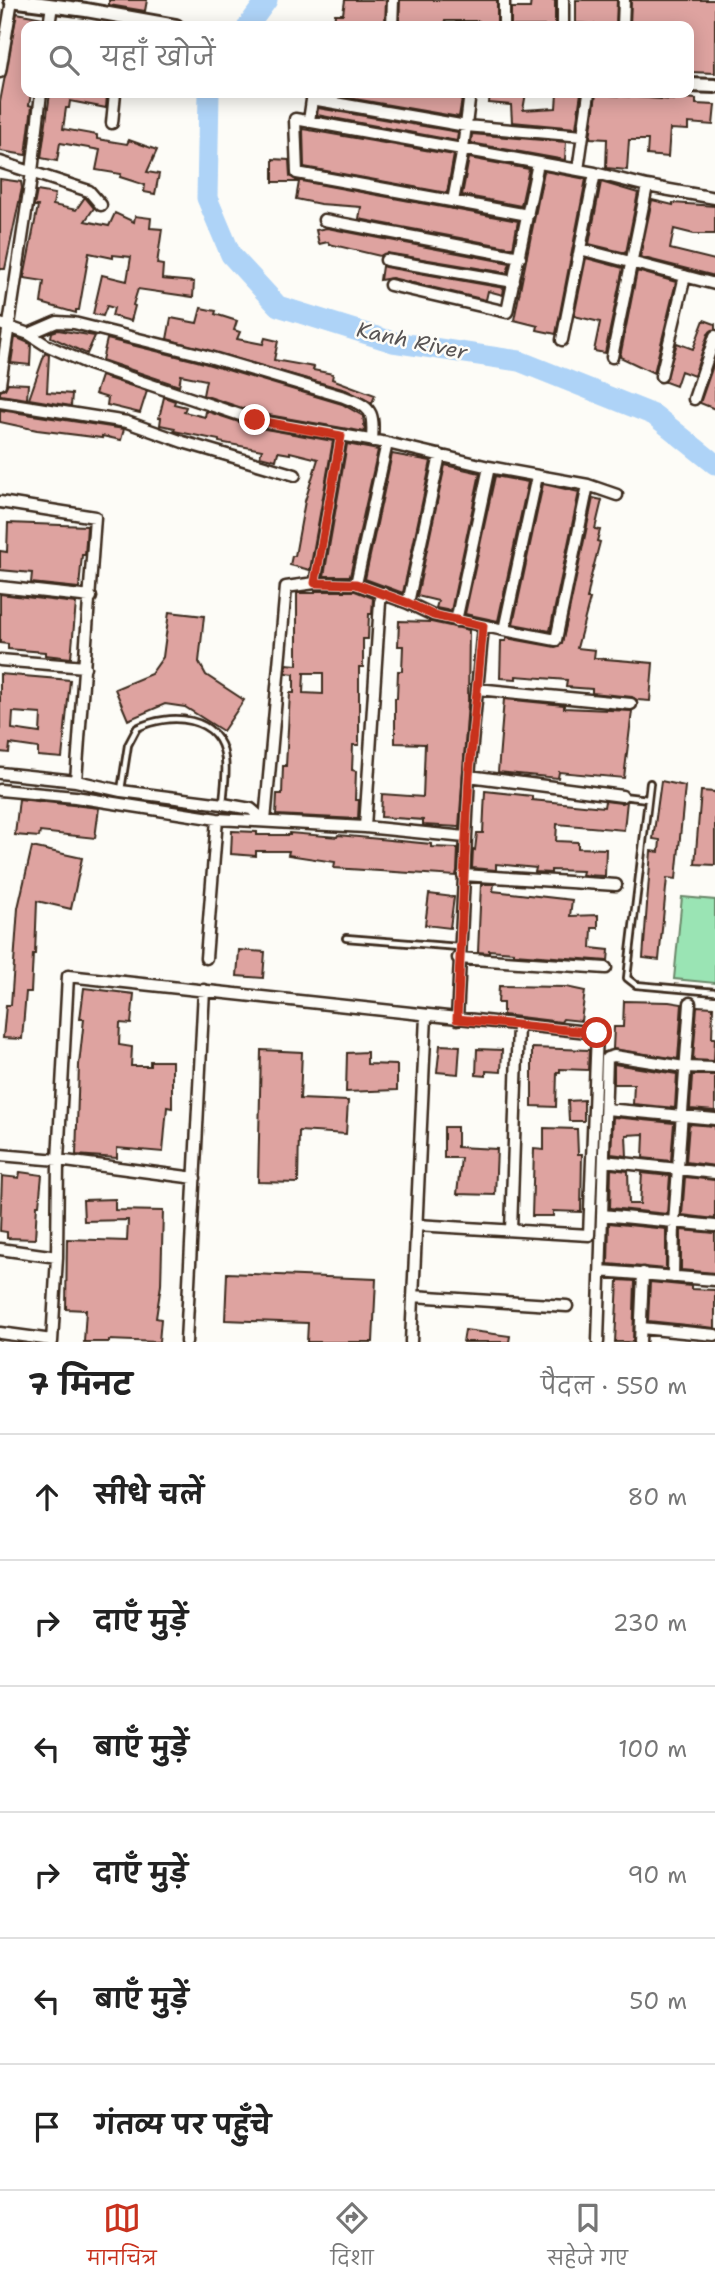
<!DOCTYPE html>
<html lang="hi">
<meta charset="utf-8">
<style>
:root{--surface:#fff;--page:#f2f2f2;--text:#222;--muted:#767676;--line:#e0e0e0;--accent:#c8321e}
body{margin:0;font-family:"Shantell Sans","Playpen Sans Deva",sans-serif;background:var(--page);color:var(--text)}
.stop{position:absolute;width:21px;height:21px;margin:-16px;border:5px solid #c8321e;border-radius:50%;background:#fff}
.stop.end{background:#c8321e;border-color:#fff;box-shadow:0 2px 7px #0008}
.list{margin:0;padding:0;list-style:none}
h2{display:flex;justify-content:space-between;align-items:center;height:91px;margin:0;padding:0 28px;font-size:30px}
h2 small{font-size:23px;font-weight:400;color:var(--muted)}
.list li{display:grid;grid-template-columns:46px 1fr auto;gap:21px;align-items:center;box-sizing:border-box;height:126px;padding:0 28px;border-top:2px solid var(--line)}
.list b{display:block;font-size:26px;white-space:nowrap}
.list em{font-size:23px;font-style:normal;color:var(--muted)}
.icon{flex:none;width:38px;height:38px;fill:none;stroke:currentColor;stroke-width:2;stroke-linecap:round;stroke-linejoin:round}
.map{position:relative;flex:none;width:715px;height:1342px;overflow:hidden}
.search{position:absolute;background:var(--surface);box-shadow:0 4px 18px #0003;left:21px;right:21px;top:21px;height:77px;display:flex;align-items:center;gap:18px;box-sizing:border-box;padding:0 24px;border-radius:14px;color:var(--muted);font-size:26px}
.sheet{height:847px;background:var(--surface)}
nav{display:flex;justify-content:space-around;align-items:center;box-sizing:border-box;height:98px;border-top:2px solid var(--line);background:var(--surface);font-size:19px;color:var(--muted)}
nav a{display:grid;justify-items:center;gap:4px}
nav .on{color:var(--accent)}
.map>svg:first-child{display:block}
.green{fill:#9ae4b4;stroke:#6a8769;stroke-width:2}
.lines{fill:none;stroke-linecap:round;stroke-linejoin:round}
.river{stroke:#aed3f7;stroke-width:21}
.building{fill:#dea3a0;stroke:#3b2a1e;stroke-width:2;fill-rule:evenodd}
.service-casing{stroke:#3b2a1e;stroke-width:10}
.minor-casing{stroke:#3b2a1e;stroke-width:15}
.tertiary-casing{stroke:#3b2a1e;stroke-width:18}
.service{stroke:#fdfcf7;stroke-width:4.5}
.minor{stroke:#fdfcf7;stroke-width:10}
.tertiary{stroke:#fdfcf7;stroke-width:12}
.route{stroke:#c8321e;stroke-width:9}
.labels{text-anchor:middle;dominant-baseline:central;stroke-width:5;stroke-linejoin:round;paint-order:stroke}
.water-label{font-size:21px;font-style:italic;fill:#585454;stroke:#fdfcf7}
</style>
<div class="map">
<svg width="715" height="1342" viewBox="0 0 715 1342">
<rect width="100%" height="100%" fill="#fdfcf7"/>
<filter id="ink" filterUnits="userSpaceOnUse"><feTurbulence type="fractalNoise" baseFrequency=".0143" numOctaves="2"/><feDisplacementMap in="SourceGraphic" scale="14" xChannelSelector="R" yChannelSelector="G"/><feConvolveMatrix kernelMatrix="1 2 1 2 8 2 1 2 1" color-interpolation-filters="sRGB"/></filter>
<g filter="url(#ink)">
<path class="green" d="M682,897L715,900V983L674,979Z"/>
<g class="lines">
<path class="river" d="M248,26L267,0
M209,93L207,198L231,255L278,306L393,342L519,361L654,415L715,464"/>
</g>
<path class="building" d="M109,0H147L145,11L109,5Z
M345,0H386L385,26H334L335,14H343Z
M400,0H497V26H479V21H445L446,26H399Z
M531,0H555V26H511V8H530Z
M576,0H617L616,26L576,23Z
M631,0H715V73L689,72V26H630Z
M17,13L43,18L42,26H26V94H31L29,105L32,106L26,155L0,151V102Z
M50,93H96L107,95L106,108L70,101L69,108H66L63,129L97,135V139L127,144L129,140L157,150L147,172L159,174L155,194L144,192L145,185L120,177L121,174L96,170L100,150L60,143L57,161L41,158Z
M320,93L401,94L463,93L459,117Z
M490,93H526L523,110L556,108L557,93H581L576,128L512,122L511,105L489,103Z
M596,94L673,100V97L696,99V104L715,105L713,125L688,123V130L670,129L668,157L647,155L648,140H629L627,170L606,168L607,139L590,138Z
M318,108L458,132L457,141L317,115Z
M303,129L454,155L447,193L304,167Z
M472,134L566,142L565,160L471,143Z
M469,158L529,169L521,206L462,195Z
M273,159L289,160L290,176L296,180L518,221L513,248L359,219L361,207L320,204L296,199L299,182H273Z
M544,171L586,179L556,334L537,330L538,326L514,320Z
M0,179L21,182L22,188L5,269H0Z
M601,182L638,193L626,253L589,244Z
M37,191L55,194L53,205L76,210L85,197L94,208L85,221L109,226L115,213L134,222L135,216L151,218L150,228L162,229L157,264L163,265L162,279L194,282L193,297L138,289L133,305L135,306L131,321L112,316L114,308L107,306L103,316L93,314L102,275L127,281L131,257L113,255V258L89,253L79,310H76V313L41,303L44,281L24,278L38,206H34Z
M652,200L673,205V203L715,206V234H694L674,229L670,249L715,260V276L640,257Z
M327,228L510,263L507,273L387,253L380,256L329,244L328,242L319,244L316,230Z
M586,258L623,268L605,353L594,351L600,322L574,316Z
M382,266L385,267L504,288L503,295L488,291L486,300L392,278L380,280Z
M637,271L676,282L654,373L620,357Z
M201,308L216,311L215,314L237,321L234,330L240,332L237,339L263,344L265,338L278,341L274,360L314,367L313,370L333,374L332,379L375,395L372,403L346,390L167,339L171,318L197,323Z
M704,320L715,324V329L708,334L694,376L681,371L676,386L665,382L677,343L693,349Z
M58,330L95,336L87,354L51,337L52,332Z
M15,337L31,344L30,365L11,363Z
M107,339L197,361L342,404L363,416L365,432L257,413L203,395L206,380L181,375L179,386L102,360Z
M45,353L49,355L47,392L72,394L71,406L29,399Z
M715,360V409L700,403Z
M101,376L147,391L140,413L107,405L108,398L95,394Z
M8,383L28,384L27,399L0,395V391L5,389Z
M164,397L175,401L174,404L186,407L184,412L205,417L206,411L254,427L333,441L310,570L290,565L292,556H295L305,501L318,459L290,452V454L278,452L276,460L260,456L262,450L219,442V440L174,431L175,428L160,425L161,418H159Z
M0,410L124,429L121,440L102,436V438L37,430L0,422Z
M347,444L378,450L350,576H324Z
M392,454L431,461L403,593L365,579Z
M445,465L480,473L451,611L436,608L438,601L417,596Z
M495,476L528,482L498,621L465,614Z
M543,484L579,492L550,631L513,624Z
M593,498L602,500L595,529L600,530L597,541L600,542L589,584H590L587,599H590L577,648L595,650L594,658L653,663L650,701L637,700L632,697L592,693V689L566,687L567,680L516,676V679L500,678L501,641H506V638L555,647L562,644Z
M8,523L87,526L85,555H82L79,588L31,583L32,573L0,570V551L7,552Z
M315,591H355L373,598L372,614H369L368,639H363V667H359V745H353L352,770L356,771L355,800H359L358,819L276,815L277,794H282L283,766H286L290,693H294V674L286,673L287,664L297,665V593H315ZM304,673H323V694L303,693Z
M0,594L76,603L71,658L45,655V652L8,649V644L0,643Z
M169,612L204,616L199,662L206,675L244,700L223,731L185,707L165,704L128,720L115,689L151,674L163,657Z
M399,621L431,622L469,630L468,703L459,827L423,825V820L381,817L382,794L423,797L425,744L395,743V698H397L398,671H402L403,646H398Z
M0,674L70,680L62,758L38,756V748L10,744L9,753L0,752ZM13,712L41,714L40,733L12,729Z
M504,699L564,705V708L632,711L624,778L559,772L558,778L498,772Z
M661,781L685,786L676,879L667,878L659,960L643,958L651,851L659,852L660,840L653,839Z
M485,791L532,796V800L604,807L605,801L621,803L627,801L624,830L557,824L556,841L578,842V848L606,849L605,876L582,875L583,871L551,870V873L535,872L536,868L496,864V870L472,868L473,849L475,850L477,833H483Z
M701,791L715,792V865L695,864Z
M19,799L99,808L95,838L40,832L39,837L15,835Z
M232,831L257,832V835H290V833L337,837L338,835L431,844V847L458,848L457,871L456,876L334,868L335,862L288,855L289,851H256V856L231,854Z
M32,847L82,858L71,909L37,901L35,954H33L31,992H26L22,1039L3,1038L6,1005H11L18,908Z
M481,884H494L493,891L572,900L570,916L598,915V928H592L591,948L609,950L608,961L514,954V952L489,950V953L478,952Z
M429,894L454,897L450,928L425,925Z
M239,950L265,952L263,978L237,976Z
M499,986L566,987L585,991L581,1021L563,1019L561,1022L503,1015V1003H498Z
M84,988L134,994L131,1024L120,1023L119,1045L132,1047L131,1066H150V1061H172V1108L167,1107L163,1152L117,1148V1158L76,1155L79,1065L84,1019H80Z
M624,1001L669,1002L682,1004L678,1059L613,1049L614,1027H623Z
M697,1006L713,1007L712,1038H715L714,1061L693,1060Z
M440,1045L460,1046L458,1074L437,1072Z
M532,1048L589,1050L588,1070L560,1069V1072H557L556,1107L532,1106Z
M477,1049L502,1050L501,1072L486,1071V1076L476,1075Z
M261,1050L302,1052L300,1099L348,1101L346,1134L299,1131L298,1183L258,1182Z
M367,1052V1064L397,1065V1090L346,1092L347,1053Z
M614,1064L677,1074L675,1108L633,1104L634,1084H614Z
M692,1075H715V1111L690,1109Z
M584,1100V1121H569L568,1101Z
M613,1117L674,1123L671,1161L643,1158L644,1134L626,1135L627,1156L611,1154Z
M689,1124L715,1126V1166L686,1162Z
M444,1127H457V1147L497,1149L495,1195L457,1194L461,1158H444Z
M544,1128L577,1129L578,1154H582L581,1212L553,1211V1216H532L534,1149L544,1150Z
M611,1169L628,1171L629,1204H640L642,1173L670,1176L667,1214L610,1208Z
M20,1172L42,1175L39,1205H37L35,1239L7,1238V1232L0,1231L2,1176L19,1178Z
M685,1177L715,1180V1219L682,1215Z
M115,1199V1210L163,1211L161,1285L156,1318L161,1319L159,1342L109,1340V1342H84L86,1310L66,1309L67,1239L127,1241L128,1220L84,1221L83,1200Z
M609,1223L666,1229V1269L608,1264Z
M681,1230L715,1233V1273L681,1270Z
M227,1273L376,1279L373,1342H307L308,1323L225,1320Z
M618,1280L635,1281L633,1342H615Z
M650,1282L691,1286V1289L715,1290V1328L648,1321Z
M465,1330L510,1336L509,1342H463Z"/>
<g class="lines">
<g class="service-casing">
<path id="service" d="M650,783L627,978L636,985L715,992
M121,790L128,745L137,728C170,712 220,715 225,759C227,773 224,789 223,804
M622,796L648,799
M346,938L459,947"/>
</g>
<g class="minor-casing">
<path id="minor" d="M504,0V26
M49,26L52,5
M392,26L393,0
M563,26V0
M623,26L624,0
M0,72L12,0
M312,99L466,126L583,136
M309,121L313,93
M112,123L115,93
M0,162L89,191L101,205
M578,170L589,93
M453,201L463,149L470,93
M528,215L297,173L295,119L595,173L647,186L715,198
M324,220L520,257
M580,249L715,284
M386,260L514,282
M390,285L507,312L538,163
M0,324L29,334L46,345L89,364L255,420L387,443L489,467L588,485L617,495
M29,334L57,322L74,323L199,354L344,397C372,408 374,410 372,441
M562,340L595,173
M612,357L647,186
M661,376L685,276
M0,384L32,172L41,93
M694,399L715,336
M0,402L127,422L183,442L295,475
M0,502L95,517L76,781
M315,583L341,436
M356,584L387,443
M0,587L91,597
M408,603L440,455
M456,621L489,467
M504,630L556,640L588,485
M0,660L85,667
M477,689L631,704
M0,773L76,781L121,791L223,804L251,809L265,821
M469,776L622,796
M0,790L75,797L217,819L365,827L465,837
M265,821L286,587L315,583L356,584L408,603L433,615L504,630L537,476
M365,827L380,602L383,593
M463,875L616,885
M206,958L217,819
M458,958L606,968
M457,1019L469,776L483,626
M606,1109L715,1119
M0,1155L58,1160L195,1178
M604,1161L715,1173
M602,1215L715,1226
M511,1230L518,1025
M0,1249L57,1257
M601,1271L715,1280
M673,1277L674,1223L690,1003
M413,1296L567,1306
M641,1328L715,1335
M0,1333L52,1340
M52,1342L57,1257L58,1160L68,976L597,1033L589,1235L416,1225
M186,1342L204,990
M411,1342L426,1016
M598,1342L607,1058L614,1056L684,1067L715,1068
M640,1342L643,1273"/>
</g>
<g class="tertiary-casing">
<path id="tertiary" d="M11,0L86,10L176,26
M689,85L715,86"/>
</g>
<use href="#service" class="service"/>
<use href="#minor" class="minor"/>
<use href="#tertiary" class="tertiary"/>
</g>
</g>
<g class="lines" filter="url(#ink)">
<path class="route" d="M255,420L341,436L315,583L356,584L408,603L433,615L483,626L469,776L457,1019L597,1033"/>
</g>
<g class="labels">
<g class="water-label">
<text transform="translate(412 341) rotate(12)">Kanh River</text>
</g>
</g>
</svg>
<div class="stop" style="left:597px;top:1033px"></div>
<div class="stop end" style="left:255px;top:420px"></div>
<div class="search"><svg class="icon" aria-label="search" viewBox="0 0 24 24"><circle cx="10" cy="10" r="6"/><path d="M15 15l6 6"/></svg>यहाँ खोजें</div>
</div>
<section class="sheet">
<h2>7 मिनट<small>पैदल · 550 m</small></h2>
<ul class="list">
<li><svg class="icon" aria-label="ahead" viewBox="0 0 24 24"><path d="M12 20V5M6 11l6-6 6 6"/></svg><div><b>सीधे चलें</b></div><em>80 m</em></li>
<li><svg class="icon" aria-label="right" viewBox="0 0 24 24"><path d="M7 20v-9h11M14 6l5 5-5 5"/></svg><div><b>दाएँ मुड़ें</b></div><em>230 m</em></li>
<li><svg class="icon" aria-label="left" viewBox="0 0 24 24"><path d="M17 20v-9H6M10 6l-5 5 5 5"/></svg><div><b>बाएँ मुड़ें</b></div><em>100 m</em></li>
<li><svg class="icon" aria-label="right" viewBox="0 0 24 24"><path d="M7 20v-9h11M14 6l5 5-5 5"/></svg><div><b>दाएँ मुड़ें</b></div><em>90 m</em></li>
<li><svg class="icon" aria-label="left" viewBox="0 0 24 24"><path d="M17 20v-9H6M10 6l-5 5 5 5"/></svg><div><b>बाएँ मुड़ें</b></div><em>50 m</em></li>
<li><svg class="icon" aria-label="arrive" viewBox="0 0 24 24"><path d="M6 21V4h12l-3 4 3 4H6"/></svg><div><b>गंतव्य पर पहुँचे</b></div></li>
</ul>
</section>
<nav>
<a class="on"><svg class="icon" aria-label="map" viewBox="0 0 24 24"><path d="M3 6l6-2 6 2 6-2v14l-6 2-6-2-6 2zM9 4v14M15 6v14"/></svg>मानचित्र</a>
<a><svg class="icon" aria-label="directions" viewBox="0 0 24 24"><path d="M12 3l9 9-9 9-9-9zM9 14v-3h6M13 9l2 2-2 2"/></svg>दिशा</a>
<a><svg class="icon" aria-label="saved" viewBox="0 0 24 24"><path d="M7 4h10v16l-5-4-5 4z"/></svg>सहेजे गए</a>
</nav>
